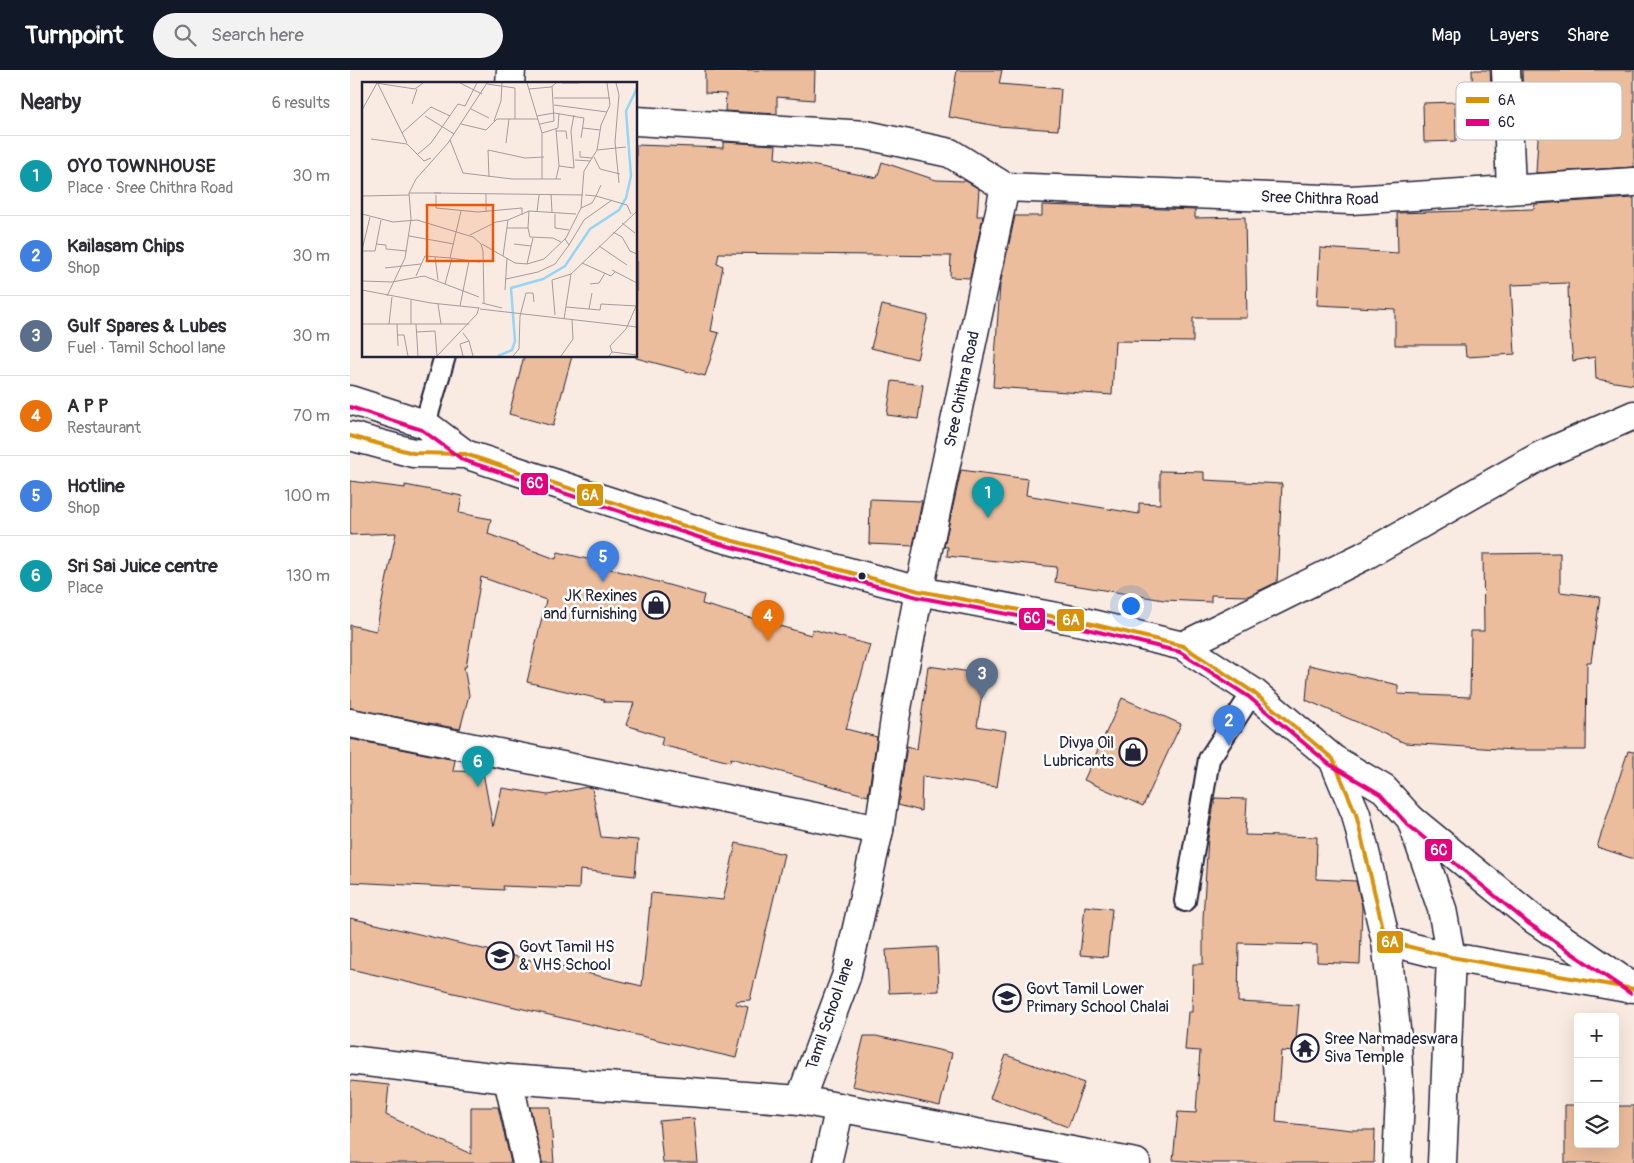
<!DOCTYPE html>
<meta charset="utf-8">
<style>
:root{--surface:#fff;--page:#f2f2f3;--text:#2b2b33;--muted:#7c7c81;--line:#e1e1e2;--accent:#111827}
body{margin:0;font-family:Pangolin,sans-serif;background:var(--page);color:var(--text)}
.controls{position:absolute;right:15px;bottom:15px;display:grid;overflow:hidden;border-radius:5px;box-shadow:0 5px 20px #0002}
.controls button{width:45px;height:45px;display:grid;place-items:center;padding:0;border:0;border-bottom:1px solid var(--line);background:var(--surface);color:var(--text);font:25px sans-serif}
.you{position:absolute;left:780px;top:535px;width:18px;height:18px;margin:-12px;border:4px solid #fff;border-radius:50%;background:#1a73e8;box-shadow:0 0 0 8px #1a73e833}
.badge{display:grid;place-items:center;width:32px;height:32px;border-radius:50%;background:var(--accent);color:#fff;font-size:16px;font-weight:700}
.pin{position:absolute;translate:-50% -41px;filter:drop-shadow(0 1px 2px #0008)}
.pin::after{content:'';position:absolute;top:26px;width:18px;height:15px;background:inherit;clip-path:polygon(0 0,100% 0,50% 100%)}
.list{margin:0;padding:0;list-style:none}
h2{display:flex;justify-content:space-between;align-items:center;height:65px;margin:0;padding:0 20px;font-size:21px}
h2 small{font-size:16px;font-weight:400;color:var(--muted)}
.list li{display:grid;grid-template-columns:32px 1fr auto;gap:15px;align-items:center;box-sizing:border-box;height:80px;padding:0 20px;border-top:1px solid var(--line)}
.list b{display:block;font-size:19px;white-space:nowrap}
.list p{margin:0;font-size:16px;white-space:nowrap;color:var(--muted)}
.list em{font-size:16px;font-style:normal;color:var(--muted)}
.icon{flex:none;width:28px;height:28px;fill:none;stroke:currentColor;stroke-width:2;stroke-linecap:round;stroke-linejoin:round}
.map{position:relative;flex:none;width:1284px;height:1093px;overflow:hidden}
header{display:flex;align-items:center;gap:30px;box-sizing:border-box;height:70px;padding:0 25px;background:var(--accent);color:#fff}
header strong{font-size:24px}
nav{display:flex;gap:28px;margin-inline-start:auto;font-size:18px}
.search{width:350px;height:45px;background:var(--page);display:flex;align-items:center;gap:12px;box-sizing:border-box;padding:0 18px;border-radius:28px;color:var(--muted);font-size:19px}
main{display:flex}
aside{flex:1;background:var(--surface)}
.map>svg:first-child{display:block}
.building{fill:#ecbd9c;stroke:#22223b}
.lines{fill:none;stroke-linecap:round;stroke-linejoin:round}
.lane-casing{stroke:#22223b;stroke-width:24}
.street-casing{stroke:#22223b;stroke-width:31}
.secondary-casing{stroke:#22223b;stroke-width:31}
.primary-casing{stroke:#22223b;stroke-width:31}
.lane{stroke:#fff;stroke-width:20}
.street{stroke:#fff;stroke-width:28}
.secondary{stroke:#fff;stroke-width:28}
.primary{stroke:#fff;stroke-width:28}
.bus-1-casing{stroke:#fff;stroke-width:8}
.bus-2-casing{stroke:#fff;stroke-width:8}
.bus-1{stroke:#d79209;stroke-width:4}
.bus-2{stroke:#e5007d;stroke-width:4}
.bus-dot{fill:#22223b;stroke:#fff;stroke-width:2}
.labels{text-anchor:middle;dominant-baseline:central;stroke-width:5;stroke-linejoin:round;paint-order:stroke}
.street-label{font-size:16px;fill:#22223b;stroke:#fff}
.poi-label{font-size:16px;fill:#22223b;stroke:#fff;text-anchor:start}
.inset-river{fill:none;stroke:#95d5f7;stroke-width:2.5}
.inset-road{fill:none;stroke:#a39b9f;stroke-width:1}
.view{fill:#e8590c;fill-opacity:0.15;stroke:#e8590c;stroke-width:2.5}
.inset-edge{fill:none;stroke:#22223b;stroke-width:2.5}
.key{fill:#fff;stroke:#bdbdc4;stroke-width:1}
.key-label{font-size:14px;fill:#22223b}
.line-badge{stroke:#fff;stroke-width:2}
.badge-label{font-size:14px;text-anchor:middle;font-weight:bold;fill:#fff}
</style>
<header>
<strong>Turnpoint</strong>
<div class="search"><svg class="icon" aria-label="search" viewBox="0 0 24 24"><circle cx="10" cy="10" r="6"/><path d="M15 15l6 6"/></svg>Search here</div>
<nav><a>Map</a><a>Layers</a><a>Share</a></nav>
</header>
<main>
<aside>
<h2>Nearby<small>6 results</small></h2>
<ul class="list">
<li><span class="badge" style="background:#0f9aa8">1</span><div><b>OYO TOWNHOUSE</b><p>Place · Sree Chithra Road</p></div><em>30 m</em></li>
<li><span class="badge" style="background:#3f7fe0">2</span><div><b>Kailasam Chips</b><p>Shop</p></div><em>30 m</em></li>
<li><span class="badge" style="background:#5c6f8a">3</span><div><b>Gulf Spares &amp; Lubes</b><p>Fuel · Tamil School lane</p></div><em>30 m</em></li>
<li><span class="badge" style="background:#e8710a">4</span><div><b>A P P</b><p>Restaurant</p></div><em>70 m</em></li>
<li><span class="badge" style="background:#3f7fe0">5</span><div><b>Hotline</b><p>Shop</p></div><em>100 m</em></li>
<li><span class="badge" style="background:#0f9aa8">6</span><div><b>Sri Sai Juice centre</b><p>Place</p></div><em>130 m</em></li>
</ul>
</aside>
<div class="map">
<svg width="1284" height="1093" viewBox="0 0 1284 1093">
<rect width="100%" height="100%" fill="#f9ebe1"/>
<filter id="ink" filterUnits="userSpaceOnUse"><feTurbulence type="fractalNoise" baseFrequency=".02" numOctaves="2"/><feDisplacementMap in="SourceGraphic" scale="10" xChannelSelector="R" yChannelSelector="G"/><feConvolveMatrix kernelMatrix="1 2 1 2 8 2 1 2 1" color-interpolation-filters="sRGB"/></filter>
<g filter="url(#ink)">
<path class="building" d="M355,0H465L464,30L427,27V44L375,41L376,24L355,23Z
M607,0H652L649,14L711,19L708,60L647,56L599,47Z
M1122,0H1140L1142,35L1123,36Z
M1172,0H1284V97L1186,103L1190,33L1173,34Z
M1105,32L1106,71L1074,72L1073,33Z
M373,72L426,75L425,88L527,108L532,92L586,110L616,111L629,119L627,146H633L620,208L600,207L601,186L369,183L367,194L373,196L361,261L369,263L355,306L286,288V75L373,78Z
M1284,128V315L1246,309L1245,287L1223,291L1219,254L1218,213L1161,215L1165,284L1116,287L1115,275H1045V239L967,235L970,178L1048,183L1047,143L1184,139L1185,134Z
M692,135L845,140V148L895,147L897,248H843V272L765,271L762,325L643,317L650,215L665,146H692Z
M532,235L578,246L567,289L521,278Z
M174,286H222L203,356L159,344Z
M542,311L573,315L568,349L537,345Z
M611,400L678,409L676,425L789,444V433L810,434V401L854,402V410L932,414L927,512L898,526L861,525V532L814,530L705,512L707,497L597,486L598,477H594Z
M0,411L55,418V415L112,426L109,443L141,449L138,464L206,489L208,482L241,490L240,493L354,525L352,534L461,565L462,559L520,575L496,659L527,667L518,726L381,688L380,692L311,675L313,667L276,655L284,633L254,632V630L177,612L196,530L131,507L116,597H114L119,625L110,659L0,638V555L26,561L46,463L0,465Z
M520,429L572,431L563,476L519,474Z
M1210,483V522L1250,527L1241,592H1237L1236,680H1164L1055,673L956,630L959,595L1048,615V624L1120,627L1121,561H1134L1133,484Z
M578,596L635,604L627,656L656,661L647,717L572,706L571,741L548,735L557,676L567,679Z
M772,628L831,654L793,736L734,710Z
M0,669L105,690L103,701L133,702L143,757L152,718L198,725L237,717L242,718L251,767L288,770L285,806L230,800L229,819L153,816L154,820L0,812Z
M1278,681L1284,682V789L1247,777Z
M865,728L897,729L895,765L967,767L966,809L1006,811L1012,836L1010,894L967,892V875L889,873L888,932L949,935L945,982L931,981L926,1052L1002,1060H1025L1024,1093H858L823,1090L828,1042L846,1043L850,981L835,980L838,942H842L843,894H853V848L858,768Z
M386,773L434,784L400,930L386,931V934L398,937L386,988L0,899V848L292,916L301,823L373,830Z
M735,836L762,839L757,887L730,885Z
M587,877L589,921L539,923L536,880Z
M514,966H526L602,983L590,1036L502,1016Z
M656,985L734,1013L718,1057L640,1028Z
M0,1011L39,1015L36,1045L121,1084V1037H148L161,1093H0Z
M1215,1035H1228V1074H1265V1036H1284V1093H1215Z
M180,1037H200L204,1093H192Z
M344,1048L348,1093H313L309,1051Z"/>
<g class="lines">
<g class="lane-casing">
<path id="lane" d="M75,354L95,286
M835,831L859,689L903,622"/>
</g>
<g class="street-casing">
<g id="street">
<path d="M1156,0L1161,119"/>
<path d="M160,14L161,0"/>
<path id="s1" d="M286,51L516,65L600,83L655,117L1001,130L1284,112"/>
<path d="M655,117L569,521L545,649L529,760L496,907L450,1030L786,1093"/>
<path d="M833,576L1014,486L1192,385L1284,345"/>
<path d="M0,653L529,760"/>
<path d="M0,990L158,1009L450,1030"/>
<path d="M158,1009L177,1093"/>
<path d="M477,1093L490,1037"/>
</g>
</g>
<g class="secondary-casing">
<path id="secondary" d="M1061,749L1182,848L1284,918
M1036,871L1101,887L1277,918"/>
</g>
<g class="primary-casing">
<path id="primary" d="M0,330L75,354L115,384L365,466L569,521L738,553L833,576L903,622L983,689L1034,719L1061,749L1092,839L1101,887L1092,1093
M0,366L63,383L115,384
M983,689L1006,744L1036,871L1046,959L1050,1027L1047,1093"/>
</g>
<use href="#lane" class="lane"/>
<use href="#street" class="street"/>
<use href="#secondary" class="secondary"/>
<use href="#primary" class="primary"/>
<g class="bus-1-casing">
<path id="bus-1" d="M0,366L63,383L115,384L365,466L569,521L738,553L833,576L903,622L983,689L1006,744L1036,871L1101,887L1284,919"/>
</g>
<g class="bus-2-casing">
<path id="bus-2" d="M0,337L72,360L113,390L363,472L567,527L737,559L830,582L899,627L979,694L1030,724L1057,754L1178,853L1280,923"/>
</g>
<use href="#bus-1" class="bus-1"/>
<use href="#bus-2" class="bus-2"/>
</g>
</g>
<defs>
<g id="shop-ring" transform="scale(1.4375)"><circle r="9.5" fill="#fff" stroke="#22223b" stroke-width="1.5"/><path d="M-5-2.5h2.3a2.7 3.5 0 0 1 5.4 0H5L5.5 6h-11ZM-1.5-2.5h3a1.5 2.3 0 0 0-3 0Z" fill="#22223b"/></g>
<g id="school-ring" transform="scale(1.4375)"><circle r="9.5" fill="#fff" stroke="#22223b" stroke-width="1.5"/><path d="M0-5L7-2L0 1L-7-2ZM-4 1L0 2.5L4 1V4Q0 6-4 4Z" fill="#22223b"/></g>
<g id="temple-ring" transform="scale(1.4375)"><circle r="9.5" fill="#fff" stroke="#22223b" stroke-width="1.5"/><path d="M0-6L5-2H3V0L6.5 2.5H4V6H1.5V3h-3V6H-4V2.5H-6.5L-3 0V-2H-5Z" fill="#22223b"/></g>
</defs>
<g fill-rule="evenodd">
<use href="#shop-ring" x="306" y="535"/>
<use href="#shop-ring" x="783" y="682"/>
<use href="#school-ring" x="150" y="886"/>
<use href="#school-ring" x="657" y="928"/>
<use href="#temple-ring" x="955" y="978"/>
</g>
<circle class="bus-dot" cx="512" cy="506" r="4.5"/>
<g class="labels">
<g class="street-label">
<text stroke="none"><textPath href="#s1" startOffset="696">Sree Chithra Road</textPath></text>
<text transform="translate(612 319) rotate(-78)">Sree Chithra Road</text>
<text transform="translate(480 944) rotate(-71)">Tamil School lane</text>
</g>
<g class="poi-label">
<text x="287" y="526" text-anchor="end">JK Rexines<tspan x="287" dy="18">and furnishing</tspan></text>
<text x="764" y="673" text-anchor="end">Divya Oil<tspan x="764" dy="18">Lubricants</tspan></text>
<text x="169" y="877">Govt Tamil HS<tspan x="169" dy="18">&amp; VHS School</tspan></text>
<text x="676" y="919">Govt Tamil Lower<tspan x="676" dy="18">Primary School Chalai</tspan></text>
<text x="974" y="969">Sree Narmadeswara<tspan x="974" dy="18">Siva Temple</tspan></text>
</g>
</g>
<g transform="translate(12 12)">
<rect width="275" height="275" fill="#f9ebe1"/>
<path class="inset-river" d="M136,274L150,268L153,259L149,206L181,197L203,184L228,147L257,128L264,116L269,94L264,29L275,6"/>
<path class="inset-road" d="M14,1L53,7L61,1M98,1L120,12M165,1L180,51V97M200,1H217M254,1L257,13L253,60L257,101M16,2L45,61M125,2L153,6V37M167,7L189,5L194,1M192,16H248M50,22L55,7M192,23L245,30M109,27L127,36M0,28L15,1M192,31L222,36L219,56M63,34L92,52M175,34L192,31M132,39L139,19L140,1M99,42L124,48L135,37H176M178,42L192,39L190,4M221,46L238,48M194,47L197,84M194,49H204L205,57M40,51L69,25L88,34M180,51L196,46L197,31M9,57L45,62L62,79L69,76M88,58L101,91L150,97H199M144,61L147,37M235,68L264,65M218,69V75L230,76M56,72L69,61L96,22L103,24L115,1M232,75L238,87L258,92M213,78L228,79M127,95L126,68L163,76L182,75M194,97L197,84L212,86L209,49L212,33M47,111H72M79,111H72L221,113M189,112L190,130M74,113V126L116,130L160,126V133M223,113L234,114L239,103M1,114L47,113M219,126L230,121L234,114L265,123L269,132M99,129L88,176L118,180M124,130V112M175,130L177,113M0,132L31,140L55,138L111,155L119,162L121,169L122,221M193,132V146L207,148M49,137L47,111L54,97L86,61L125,1M260,141L273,151M145,146H166L167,129M166,146L168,155L191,156L199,160M251,150L260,155L268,169L275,172M108,153L134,140L146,138M47,154L92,162M14,162L24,163V167L45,169M120,162L153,181L165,182L182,177L204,156L219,126L222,89L235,68L239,43L248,23L245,1M152,162L169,164M207,163L222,138L250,118M237,164L265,183M0,168L8,135M0,169H13L19,138M141,174L146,138L167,129L214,132M73,175L76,198M220,181L249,194L253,190M165,182L171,156M23,186L59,182M250,188L275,201M54,194L63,174L88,176M144,197L176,190L193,182L207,163L203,157M0,199L30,200L62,194L117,215M83,202L90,176M228,202L237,201L243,191M0,208L69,221L117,226M143,208L145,176M25,214L43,176L49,137M120,221L140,226M76,222L79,242M98,224L107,179M204,225L238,228L239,222L275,224M118,227L275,245M227,227L230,211M193,233L190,198L209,192M202,237L209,192L275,129M0,242H107M27,242L30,215M35,242L36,264M49,242V218M54,242L56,274M54,250L73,249L75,274M101,251L107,259L111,274M36,253H42L46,274M250,270L275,273M75,274L115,232L117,225M101,274L98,262L107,259M151,274L157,267L158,234L164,211H171L172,220M199,274L211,257L210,237M247,274L250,270L248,264L264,247L275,222"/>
<path class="view" d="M65,123H131V179H65Z"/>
<rect width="275" height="275" class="inset-edge"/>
</g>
<rect x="1106" y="12" width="166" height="58" rx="8" class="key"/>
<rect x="1116" y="27" width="23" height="6" fill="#d79209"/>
<rect x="1116" y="49" width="23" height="7" fill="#e5007d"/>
<g class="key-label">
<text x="1148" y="35">6A</text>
<text x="1148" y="57">6C</text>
</g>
<g class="line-badge">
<rect x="170" y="402" width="29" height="24" rx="5" fill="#e5007d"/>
<rect x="226" y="413" width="28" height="24" rx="5" fill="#d79209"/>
<rect x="668" y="537" width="28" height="24" rx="5" fill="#e5007d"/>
<rect x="706" y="538" width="29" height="24" rx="5" fill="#d79209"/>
<rect x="1074" y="768" width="29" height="24" rx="5" fill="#e5007d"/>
<rect x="1026" y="860" width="28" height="24" rx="5" fill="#d79209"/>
</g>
<g class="badge-label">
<text x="185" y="418">6C</text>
<text x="240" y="430">6A</text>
<text x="682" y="553">6C</text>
<text x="721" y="555">6A</text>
<text x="1089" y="785">6C</text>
<text x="1040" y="877">6A</text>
</g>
</svg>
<div class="controls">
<button>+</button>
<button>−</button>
<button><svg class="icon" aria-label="layers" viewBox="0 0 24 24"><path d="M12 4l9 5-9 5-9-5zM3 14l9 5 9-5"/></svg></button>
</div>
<div class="you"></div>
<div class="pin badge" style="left:638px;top:448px;background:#0f9aa8">1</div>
<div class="pin badge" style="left:879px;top:676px;background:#3f7fe0">2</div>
<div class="pin badge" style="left:632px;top:629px;background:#5c6f8a">3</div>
<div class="pin badge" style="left:418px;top:571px;background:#e8710a">4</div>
<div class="pin badge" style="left:253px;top:512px;background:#3f7fe0">5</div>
<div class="pin badge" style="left:128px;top:717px;background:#0f9aa8">6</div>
</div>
</main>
